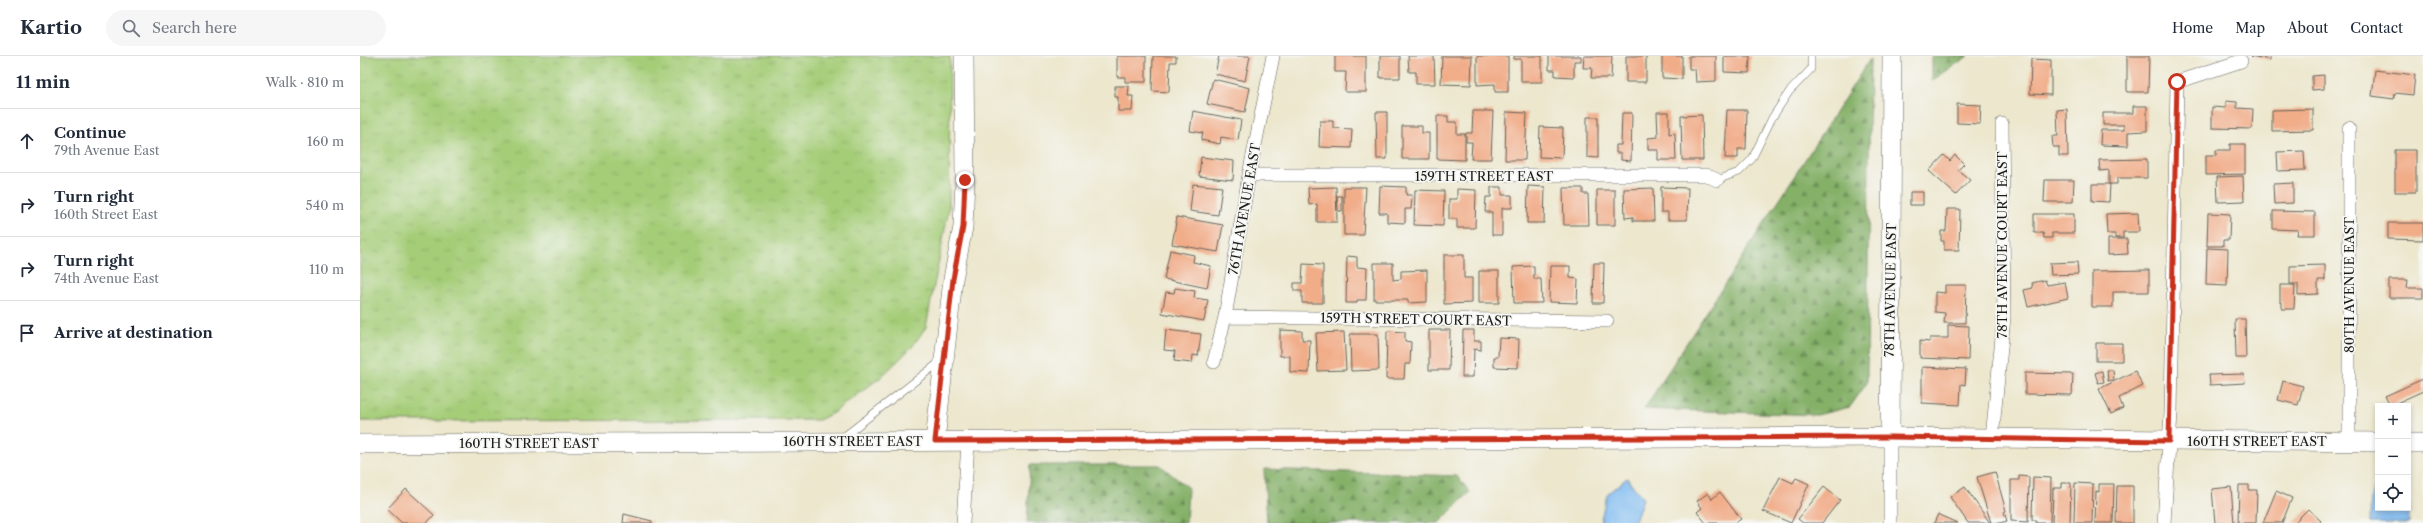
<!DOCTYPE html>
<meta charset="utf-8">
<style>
:root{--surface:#fff;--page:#f6f6f7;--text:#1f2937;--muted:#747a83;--line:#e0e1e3}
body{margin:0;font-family:"Libre Caslon Text",serif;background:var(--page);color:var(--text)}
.controls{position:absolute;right:12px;bottom:12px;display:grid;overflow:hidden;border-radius:0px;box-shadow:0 2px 6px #0003}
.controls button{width:36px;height:36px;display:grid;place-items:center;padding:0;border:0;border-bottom:1px solid var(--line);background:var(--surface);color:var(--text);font:20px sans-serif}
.stop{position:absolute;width:12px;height:12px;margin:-9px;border:3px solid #c8321e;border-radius:50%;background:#fff}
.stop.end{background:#c8321e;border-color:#fff;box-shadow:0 1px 4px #0008}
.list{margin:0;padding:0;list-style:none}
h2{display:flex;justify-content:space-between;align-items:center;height:52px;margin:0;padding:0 16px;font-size:17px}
h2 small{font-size:13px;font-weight:400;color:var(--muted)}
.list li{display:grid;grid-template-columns:26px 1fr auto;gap:12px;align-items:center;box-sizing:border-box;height:64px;padding:0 16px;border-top:1px solid var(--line)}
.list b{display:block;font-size:15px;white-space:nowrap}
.list p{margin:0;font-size:13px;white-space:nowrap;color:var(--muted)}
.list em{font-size:13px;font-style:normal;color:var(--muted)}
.icon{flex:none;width:22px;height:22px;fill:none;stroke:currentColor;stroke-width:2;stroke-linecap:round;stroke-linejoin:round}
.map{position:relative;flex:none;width:2063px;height:467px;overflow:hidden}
header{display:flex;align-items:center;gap:24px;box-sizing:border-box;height:56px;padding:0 20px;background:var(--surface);border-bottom:1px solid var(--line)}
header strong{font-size:19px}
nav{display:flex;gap:22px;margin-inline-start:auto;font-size:14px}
.search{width:280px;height:36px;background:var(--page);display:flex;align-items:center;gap:10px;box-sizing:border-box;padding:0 14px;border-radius:22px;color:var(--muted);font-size:15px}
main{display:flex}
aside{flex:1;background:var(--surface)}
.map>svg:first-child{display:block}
.grass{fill:url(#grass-tufts);stroke:#60744a}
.forest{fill:url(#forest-firs);stroke:#506642}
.water{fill:#80bbf2;stroke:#4e6c87}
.building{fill:#f1ac88}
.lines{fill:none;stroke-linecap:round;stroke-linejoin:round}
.lane-casing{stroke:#65635a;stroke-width:8}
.street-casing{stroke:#65635a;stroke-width:14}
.secondary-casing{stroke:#65635a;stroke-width:20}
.lane{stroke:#fff;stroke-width:7}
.street{stroke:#fff;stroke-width:13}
.secondary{stroke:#fff;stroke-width:19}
.route{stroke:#c8321e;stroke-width:5}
.labels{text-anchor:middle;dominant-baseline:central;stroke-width:3.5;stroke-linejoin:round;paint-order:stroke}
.street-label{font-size:13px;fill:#1c1c1c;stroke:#f6f6f2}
</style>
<header>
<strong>Kartio</strong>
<div class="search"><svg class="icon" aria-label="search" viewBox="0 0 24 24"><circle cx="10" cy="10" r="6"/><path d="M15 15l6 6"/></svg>Search here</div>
<nav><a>Home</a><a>Map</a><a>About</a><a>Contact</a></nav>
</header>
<main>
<aside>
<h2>11 min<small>Walk · 810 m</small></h2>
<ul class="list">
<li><svg class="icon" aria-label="ahead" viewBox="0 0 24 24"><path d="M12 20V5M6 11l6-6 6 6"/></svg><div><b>Continue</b><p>79th Avenue East</p></div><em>160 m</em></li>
<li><svg class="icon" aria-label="right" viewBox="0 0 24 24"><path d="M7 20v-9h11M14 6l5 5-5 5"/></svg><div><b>Turn right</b><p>160th Street East</p></div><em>540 m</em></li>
<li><svg class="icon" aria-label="right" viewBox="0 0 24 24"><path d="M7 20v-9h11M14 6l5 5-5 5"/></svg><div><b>Turn right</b><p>74th Avenue East</p></div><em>110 m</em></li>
<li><svg class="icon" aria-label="arrive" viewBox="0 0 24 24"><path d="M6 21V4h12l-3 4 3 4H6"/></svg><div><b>Arrive at destination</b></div></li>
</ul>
</aside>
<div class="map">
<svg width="2063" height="467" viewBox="0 0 2063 467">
<defs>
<pattern id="grass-tufts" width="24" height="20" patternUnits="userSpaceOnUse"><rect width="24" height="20" fill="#a5cd78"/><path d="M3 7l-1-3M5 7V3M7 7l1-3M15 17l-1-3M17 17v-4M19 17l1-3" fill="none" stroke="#8daf67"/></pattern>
<pattern id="forest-firs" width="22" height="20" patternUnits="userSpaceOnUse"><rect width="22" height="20" fill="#84b068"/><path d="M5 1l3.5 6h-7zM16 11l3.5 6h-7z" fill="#6b8e55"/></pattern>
</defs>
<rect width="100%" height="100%" fill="#f6f6f2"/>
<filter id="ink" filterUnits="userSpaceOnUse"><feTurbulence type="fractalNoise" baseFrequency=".025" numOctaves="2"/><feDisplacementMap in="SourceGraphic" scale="8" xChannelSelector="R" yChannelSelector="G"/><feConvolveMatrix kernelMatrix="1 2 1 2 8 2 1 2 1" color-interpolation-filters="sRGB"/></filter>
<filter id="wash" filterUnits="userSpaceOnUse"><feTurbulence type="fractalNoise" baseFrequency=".012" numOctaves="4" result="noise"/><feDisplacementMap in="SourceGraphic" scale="16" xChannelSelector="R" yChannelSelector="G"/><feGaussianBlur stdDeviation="0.9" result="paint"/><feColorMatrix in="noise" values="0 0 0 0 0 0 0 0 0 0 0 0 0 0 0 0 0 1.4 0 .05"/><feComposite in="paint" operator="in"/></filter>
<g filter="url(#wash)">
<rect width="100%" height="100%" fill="#ece7cd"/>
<path class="grass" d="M0,0H590L589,152L566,271L552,291L521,321L473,357L459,364L0,365Z"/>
<path class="forest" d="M1572,0H1608L1572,25Z
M1510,3L1507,327L1490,351L1457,359L1284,353Z
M670,409H800L828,432L826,467H667Z
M904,413L1097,420L1110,436L1079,467H907Z"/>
<path class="water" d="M1267,422L1283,443L1274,467H1240L1247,438Z
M2048,426L2049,467H2010C2011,455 2008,436 2018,427V452H2048Z"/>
<g id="blocks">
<path class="building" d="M757,0H786V26H765V21H757Z
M793,0H816V6H810L809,36L792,35Z
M859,0H890L885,25L855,18Z
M975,0H1006V36H985L986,16H975Z
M1020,0H1040V22H1020Z
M1048,0H1074L1075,28H1056V16H1049Z
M1082,0H1112L1111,29L1081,28Z
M1117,0H1148V36H1135V28L1117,29Z
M1154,0H1182V26H1161V3H1154Z
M1189,0H1221V5H1214V21L1195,20V14H1189Z
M1224,0H1252L1251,22H1231L1232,12H1223Z
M1266,0H1286V26H1266Z
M1302,0H1322V23L1302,22Z
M1329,0H1356V25L1336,26L1335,13H1329Z
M1364,0H1390L1389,17L1364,16Z
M1767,0H1789L1788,36H1767Z
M1891,0H1910V4Z
M1671,3L1691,4V39L1670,38Z
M2015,14L2055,19L2053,39L2035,37L2034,43L2012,40Z
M1964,19V33L1952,34V20Z
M853,23L890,32L885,56L847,48Z
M755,30H769L768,40H773L772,55H758V41H755Z
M1866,45L1877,46V52L1893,53L1892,73L1852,72V51L1866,52Z
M1597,48L1621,49L1620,68L1597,67Z
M1773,50H1787V75L1768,76V90L1740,89L1741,74H1764V69H1743V57H1773Z
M1707,53L1708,100H1699V91H1693L1692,80H1698L1697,54Z
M1953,53V74L1912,75V54Z
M1367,54H1387L1386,93H1378V102H1365Z
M833,55L881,64L878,84L861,81L860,88L841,84L843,77L830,75Z
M1113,55H1133L1131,103H1111L1112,86H1106V77H1112Z
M1016,56H1027V103H1017Z
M1146,56L1167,57L1165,104H1145Z
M1297,56H1309V78L1315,77L1316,104H1298V94H1288V82L1298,81Z
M1262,57H1272L1271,105L1261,104V97H1256V89H1261Z
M1342,59L1343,104H1322L1321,60Z
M1077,60H1088V66H1097V78H1105V104L1077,103Z
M1227,61H1238V102L1227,101Z
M960,65H973V72L992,73L991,92L959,91Z
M1042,70H1062V77H1069V103H1042Z
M1180,71L1203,72L1202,102L1179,101Z
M1870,88H1885V118L1846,119V99H1856V94H1870Z
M2035,94H2056V136H2035Z
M1944,95L1945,114L1918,115L1917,96Z
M1584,99L1590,105L1595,99L1604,108L1598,114L1610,124L1596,139L1569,115Z
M841,101L874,105L873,124L839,120Z
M1787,103V122H1757V128H1749V114L1740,115L1739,104Z
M1883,120L1884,145L1858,146L1857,121Z
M1685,124H1714L1713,146H1684Z
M1933,127V147L1914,148L1913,128Z
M833,128L862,131L858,159L830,155Z
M1732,128H1750L1749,146L1732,145Z
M1020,130L1046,131V139H1052L1051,153H1045V167L1027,166V157H1019Z
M1168,130L1185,131L1184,167H1167Z
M976,131L977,166H957V148L949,149L948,132Z
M984,131H1006L1003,179H984Z
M1131,131H1142V139H1152V152H1142V179H1132V156H1125L1126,141H1131Z
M1301,131L1328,132L1327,164H1308V156H1301Z
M1203,132H1223V138H1228L1229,169H1204Z
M1293,132L1294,165H1273V161L1265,162L1264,133Z
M1097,133L1116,134L1115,172H1097V163H1089V143H1097Z
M1055,134L1084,135L1083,170L1054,169Z
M1237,134H1255V169H1237Z
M1550,136H1563V149H1550Z
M977,140H982V155H978Z
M1587,153H1600L1599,194H1584V185H1581V175H1586Z
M1913,155L1955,156V179H1937L1938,174L1913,173Z
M1778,157L1779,176H1763V182H1755V178H1747L1746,158Z
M1848,157L1870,158L1869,184H1863V190H1847Z
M1674,158H1714V177H1692V182H1684L1683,177H1674Z
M817,161L863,169L858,196L812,188Z
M2028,167H2063V184L2028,183Z
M1748,183H1767L1768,198L1748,199Z
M1847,192L1868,193L1867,230L1846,229Z
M810,194L834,199L833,206L851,210L847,232L804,223Z
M1084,199H1104V222H1112V247L1084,248Z
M987,200L997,201V211L1007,212L1006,244H997V247H986Z
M1717,206L1718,218L1691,219L1690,207Z
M1014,207H1033V224L1041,223V215L1067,214V246L1048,247V244H1014Z
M1234,207H1244L1243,247H1233Z
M943,208L963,209V247H942V235H934V227H942Z
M1965,209V224H1958V238L1938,239V228H1930V210Z
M1174,210V223H1181L1182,247H1154L1153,211Z
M1190,210H1210V222L1218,223L1217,247L1189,246Z
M1789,214V236H1753V251H1732V215Z
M1119,215H1139V247H1119Z
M1685,224L1687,229L1705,226L1708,242L1668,251L1664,234L1673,232L1672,227Z
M2029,224H2048L2047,232H2063V242H2029Z
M1585,229H1606L1605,267H1584L1585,257L1575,256V236L1585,237Z
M1920,229H1935L1934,253H1922V246H1920Z
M815,232L835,235L834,242L848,244L844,265L802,257L806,236L814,237Z
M1875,263H1885L1886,302H1876Z
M1588,269L1609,270L1608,304L1560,302V285L1570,286V282H1588Z
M806,274L841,278L838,300L833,299L832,307L814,305L815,295L804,294Z
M920,274L942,275V284H950L949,317L930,316V300H920Z
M1069,274H1090L1089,314H1069Z
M1103,274H1114V285H1121V294L1114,293L1113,321H1102Z
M1027,275L1045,276V285L1051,286L1050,308H1045L1044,323H1026Z
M984,276L986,314L958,315L956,277Z
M990,278H1018L1019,314L991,315Z
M1139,282L1159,283L1158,312L1134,311V301H1138Z
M1736,287H1762V305H1736Z
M1562,311L1606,313L1605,329L1601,328L1600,349L1562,347Z
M1747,314H1753L1754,324L1748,325Z
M1742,315L1744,326L1738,327L1735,317Z
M1775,315L1783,330L1759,342L1763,352L1751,358L1739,333Z
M1665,317L1713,318L1712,339L1665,338Z
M1884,318L1885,327L1850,329L1849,319Z
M2063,323V335L2030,350L2025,340Z
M1923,325L1943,330L1938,349L1918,344Z
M1635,416L1646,455L1644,456L1647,465L1640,467H1631L1617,421Z
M1659,420L1669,421L1668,466L1651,465V424H1659Z
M1420,421L1433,427L1436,422L1449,428L1431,467L1403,455Z
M1673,421L1691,422L1690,467H1676V464H1672Z
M1702,427H1711L1710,467H1692L1693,432H1702Z
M1715,427L1733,428L1732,467H1714Z
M1739,428H1754L1753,467H1735L1736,435L1739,436Z
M1879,429H1889V434H1897L1896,467H1878Z
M1757,430H1773V467H1756Z
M1464,431L1480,444L1462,467H1443L1438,463Z
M1605,431L1630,467H1608L1590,441Z
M1871,431L1874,467H1855L1852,433Z
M46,433L74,459L67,467H42L27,453Z
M1916,435L1932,442L1922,467H1903Z
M1360,436L1381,463L1375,467H1346L1337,456L1342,452L1337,445L1348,437L1352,443Z
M1948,453L1961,465L1959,467H1934Z
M264,458L292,465V467H263Z
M1578,458L1598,467H1574Z"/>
</g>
</g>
<g filter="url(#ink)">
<use href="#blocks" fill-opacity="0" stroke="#65635a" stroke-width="1"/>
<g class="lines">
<g class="lane-casing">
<path id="lane" d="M1357,124L1379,116L1392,103L1412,62L1429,36L1451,13V0
M482,382L581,305"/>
</g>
<g class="street-casing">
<path id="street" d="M1989,72V386
M889,119H1346L1357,124
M865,261L1247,265
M854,306L865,261L889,119L913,0
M1632,382L1644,261L1642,68
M603,467L608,386
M1530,467V381
M1804,467L1811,357L1817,26L1881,5"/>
</g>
<g class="secondary-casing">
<path id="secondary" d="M1530,381L1532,0
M575,385L593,223L603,171L605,124L604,0
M2048,387H2063
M0,388L1530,381L2018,386"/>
</g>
<use href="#lane" class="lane"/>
<use href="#street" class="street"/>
<use href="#secondary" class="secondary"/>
</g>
</g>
<g class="lines" filter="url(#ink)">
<path class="route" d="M605,124L603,171L593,223L575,385L1530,381L1809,385L1817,26"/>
</g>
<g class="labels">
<g class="street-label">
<text x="1124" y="120">159TH STREET EAST</text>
<text transform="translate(884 153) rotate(-80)">76TH AVENUE EAST</text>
<text transform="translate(1642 189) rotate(-90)">78TH AVENUE COURT EAST</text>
<text transform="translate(1989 229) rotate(-90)">80TH AVENUE EAST</text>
<text transform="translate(1530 234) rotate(-89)">78TH AVENUE EAST</text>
<text transform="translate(1056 263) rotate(1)">159TH STREET COURT EAST</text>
<text x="493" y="385">160TH STREET EAST</text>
<text x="1897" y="385">160TH STREET EAST</text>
<text x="169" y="387">160TH STREET EAST</text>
</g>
</g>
</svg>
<div class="controls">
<button>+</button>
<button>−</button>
<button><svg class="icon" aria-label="locate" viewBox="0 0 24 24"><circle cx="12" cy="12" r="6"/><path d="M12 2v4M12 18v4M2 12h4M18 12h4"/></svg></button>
</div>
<div class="stop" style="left:1817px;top:26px"></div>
<div class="stop end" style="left:605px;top:124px"></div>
</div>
</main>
